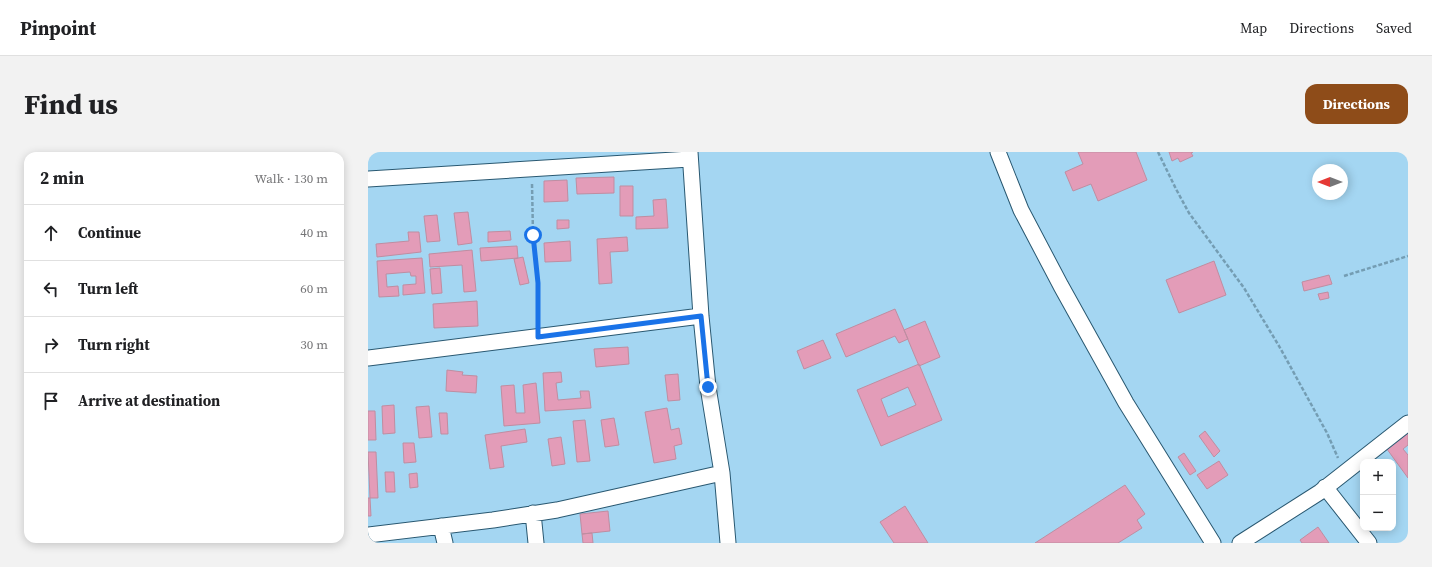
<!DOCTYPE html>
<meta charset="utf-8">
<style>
:root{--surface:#fff;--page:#f2f2f2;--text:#202124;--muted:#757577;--line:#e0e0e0;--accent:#8e4c19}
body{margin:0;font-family:"Source Serif 4",serif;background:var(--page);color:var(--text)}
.controls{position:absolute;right:12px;bottom:12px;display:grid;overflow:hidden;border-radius:8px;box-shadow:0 2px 10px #0003}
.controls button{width:36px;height:36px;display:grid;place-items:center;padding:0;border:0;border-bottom:1px solid var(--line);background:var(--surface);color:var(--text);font:20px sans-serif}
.compass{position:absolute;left:944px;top:12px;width:36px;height:36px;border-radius:50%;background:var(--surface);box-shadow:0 2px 10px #0003;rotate:270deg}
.stop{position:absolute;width:12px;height:12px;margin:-9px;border:3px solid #1a73e8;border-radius:50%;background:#fff}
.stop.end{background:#1a73e8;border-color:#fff;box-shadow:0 1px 4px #0008}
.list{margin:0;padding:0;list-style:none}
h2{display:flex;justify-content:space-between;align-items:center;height:52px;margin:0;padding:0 16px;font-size:17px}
h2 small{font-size:13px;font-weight:400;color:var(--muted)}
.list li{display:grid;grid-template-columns:26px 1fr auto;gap:12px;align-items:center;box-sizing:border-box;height:56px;padding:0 16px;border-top:1px solid var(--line)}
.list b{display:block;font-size:15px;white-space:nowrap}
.list em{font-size:13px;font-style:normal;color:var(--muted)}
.icon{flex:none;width:22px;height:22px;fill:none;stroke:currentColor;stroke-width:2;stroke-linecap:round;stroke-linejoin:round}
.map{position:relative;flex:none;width:1040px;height:391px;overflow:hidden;border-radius:12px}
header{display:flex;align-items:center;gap:24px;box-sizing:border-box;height:56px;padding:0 20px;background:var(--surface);border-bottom:1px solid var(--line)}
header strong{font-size:19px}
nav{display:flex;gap:22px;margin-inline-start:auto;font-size:14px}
.intro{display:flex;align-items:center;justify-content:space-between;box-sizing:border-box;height:96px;padding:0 24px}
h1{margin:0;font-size:28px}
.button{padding:10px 18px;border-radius:12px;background:var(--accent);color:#fff;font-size:14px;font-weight:700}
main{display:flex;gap:24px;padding:0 24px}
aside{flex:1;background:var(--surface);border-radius:12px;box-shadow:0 2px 10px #0003}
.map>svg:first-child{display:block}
.building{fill:#e39cb8;stroke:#bf8da1;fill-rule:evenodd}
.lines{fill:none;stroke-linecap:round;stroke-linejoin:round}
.street-casing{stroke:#295871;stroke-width:17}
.path{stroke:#749db3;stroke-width:2.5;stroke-dasharray:4 2;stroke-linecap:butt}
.street{stroke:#fff;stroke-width:15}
.route{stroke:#1a73e8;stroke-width:5}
</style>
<header>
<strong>Pinpoint</strong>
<nav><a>Map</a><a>Directions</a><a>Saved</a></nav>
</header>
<div class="intro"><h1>Find us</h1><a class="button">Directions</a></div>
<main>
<aside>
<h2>2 min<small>Walk · 130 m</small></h2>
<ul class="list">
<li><svg class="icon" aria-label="ahead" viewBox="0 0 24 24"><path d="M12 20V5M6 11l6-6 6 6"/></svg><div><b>Continue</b></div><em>40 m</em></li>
<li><svg class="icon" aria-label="left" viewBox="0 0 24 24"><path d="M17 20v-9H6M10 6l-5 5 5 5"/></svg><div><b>Turn left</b></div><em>60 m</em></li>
<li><svg class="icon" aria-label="right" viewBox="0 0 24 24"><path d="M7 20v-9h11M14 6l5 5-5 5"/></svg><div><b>Turn right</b></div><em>30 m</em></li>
<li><svg class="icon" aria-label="arrive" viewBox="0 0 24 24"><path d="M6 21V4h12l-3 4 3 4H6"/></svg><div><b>Arrive at destination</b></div></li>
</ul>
</aside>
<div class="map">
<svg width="1040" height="391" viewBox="0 0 1040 391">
<rect width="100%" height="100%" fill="#a4d6f2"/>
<path class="building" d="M710,0H768L779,28L730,49L723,32L705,39L697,20L715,12Z
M801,0H825L823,1L825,4L812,10L810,6L804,9Z
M246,25V41L209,42L208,26Z
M199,28L200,49L176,50V29Z
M252,34H265V64H252Z
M298,47L300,76L268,77V65L286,64L285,48Z
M100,60L104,91L90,93L86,61Z
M69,63L72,89L59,90L56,64Z
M189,68H201V76L189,77Z
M142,79L143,88L120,90V80Z
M40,80H51L53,100L9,105L8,92L41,89Z
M259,85L260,99L242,100L244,131L231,132L229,87Z
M202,89L203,109L177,110L176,91Z
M149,94L150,106L113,109L112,96Z
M104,98L108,139L96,140L94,113L62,115L61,102Z
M155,105L161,131L152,133L146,107Z
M54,106L57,141L35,143V133L48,132V124H43L42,120L18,122L19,135L30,134L31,144L11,145L9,109Z
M846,109L858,143L811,161L798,128Z
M72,116L74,141L64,142L62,117Z
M961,123L964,132L936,139L934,130Z
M960,140L961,146L952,148L950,142Z
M109,149L110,174L66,176L65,152Z
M527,157L540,187L531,191L527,184L478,205L468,182Z
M557,169L572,205L551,214L536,178Z
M455,188L463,206L436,217L429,199Z
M260,195L261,212L228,215L226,197Z
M551,212L574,268L513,294L489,238ZM540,235L548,253L520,265L513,247Z
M79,218L95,220L94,223L109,224L108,241L78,239Z
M193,220L194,230L188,231L190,248L213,246L212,239H221L223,256L177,259L175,221Z
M310,222L312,248L300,249L297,223Z
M168,231L172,271L136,274L133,234L146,233L148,261H157L155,233Z
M26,253L27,281L15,282L14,254Z
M61,254L64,285L51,286L48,255Z
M299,256L303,278L311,276L314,292L306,294L308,307L286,311L277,260Z
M0,259H7L8,288H0Z
M71,261H79L80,282H73Z
M246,266L251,293L237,295L233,268Z
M217,268L222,309L209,310L205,269Z
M1040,276V293L1035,297L1040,303V326L1016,293Z
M157,277L159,290L133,294L136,315L122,317L117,283Z
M837,279L852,299L846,305L831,284Z
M193,285L197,312L184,314L180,287Z
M35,291H46L48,310L36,311Z
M0,300H8L10,346H2Z
M816,301L828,319L822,323L810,305Z
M851,309L860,323L839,337L829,323Z
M17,320H26L27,340H18Z
M49,321L50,335L42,336L41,322Z
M757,333L777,362L769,368L774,376L750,391H667Z
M0,346H2L3,364H0Z
M537,354L560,391H526L512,370Z
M240,359L242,379L214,382L212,362Z
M950,375L961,391H934L932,388Z
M224,381L225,391H215L214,382Z"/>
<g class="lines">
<g class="street-casing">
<path id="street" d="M322,0L333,164L340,235L354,321L360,391
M630,0L653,58L693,134L758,251L845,391
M0,27L322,7
M0,206L333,164
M957,335L1001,391
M165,361L168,391
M73,374L77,391
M0,383L125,368L189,358L354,321
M872,391L952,340L1040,271"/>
</g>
<path class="path" d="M790,0L808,37L821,61L876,136L911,194L959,281L970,306
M164,32L165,83L170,131V168
M976,124L1040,104"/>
<use href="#street" class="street"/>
</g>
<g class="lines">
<path class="route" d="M165,83L170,131V185L333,164L340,235"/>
</g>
</svg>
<div class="controls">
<button>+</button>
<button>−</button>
</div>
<svg class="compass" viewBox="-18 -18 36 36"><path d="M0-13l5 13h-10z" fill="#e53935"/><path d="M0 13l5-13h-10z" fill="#757577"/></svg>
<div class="stop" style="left:165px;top:83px"></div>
<div class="stop end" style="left:340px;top:235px"></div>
</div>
</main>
